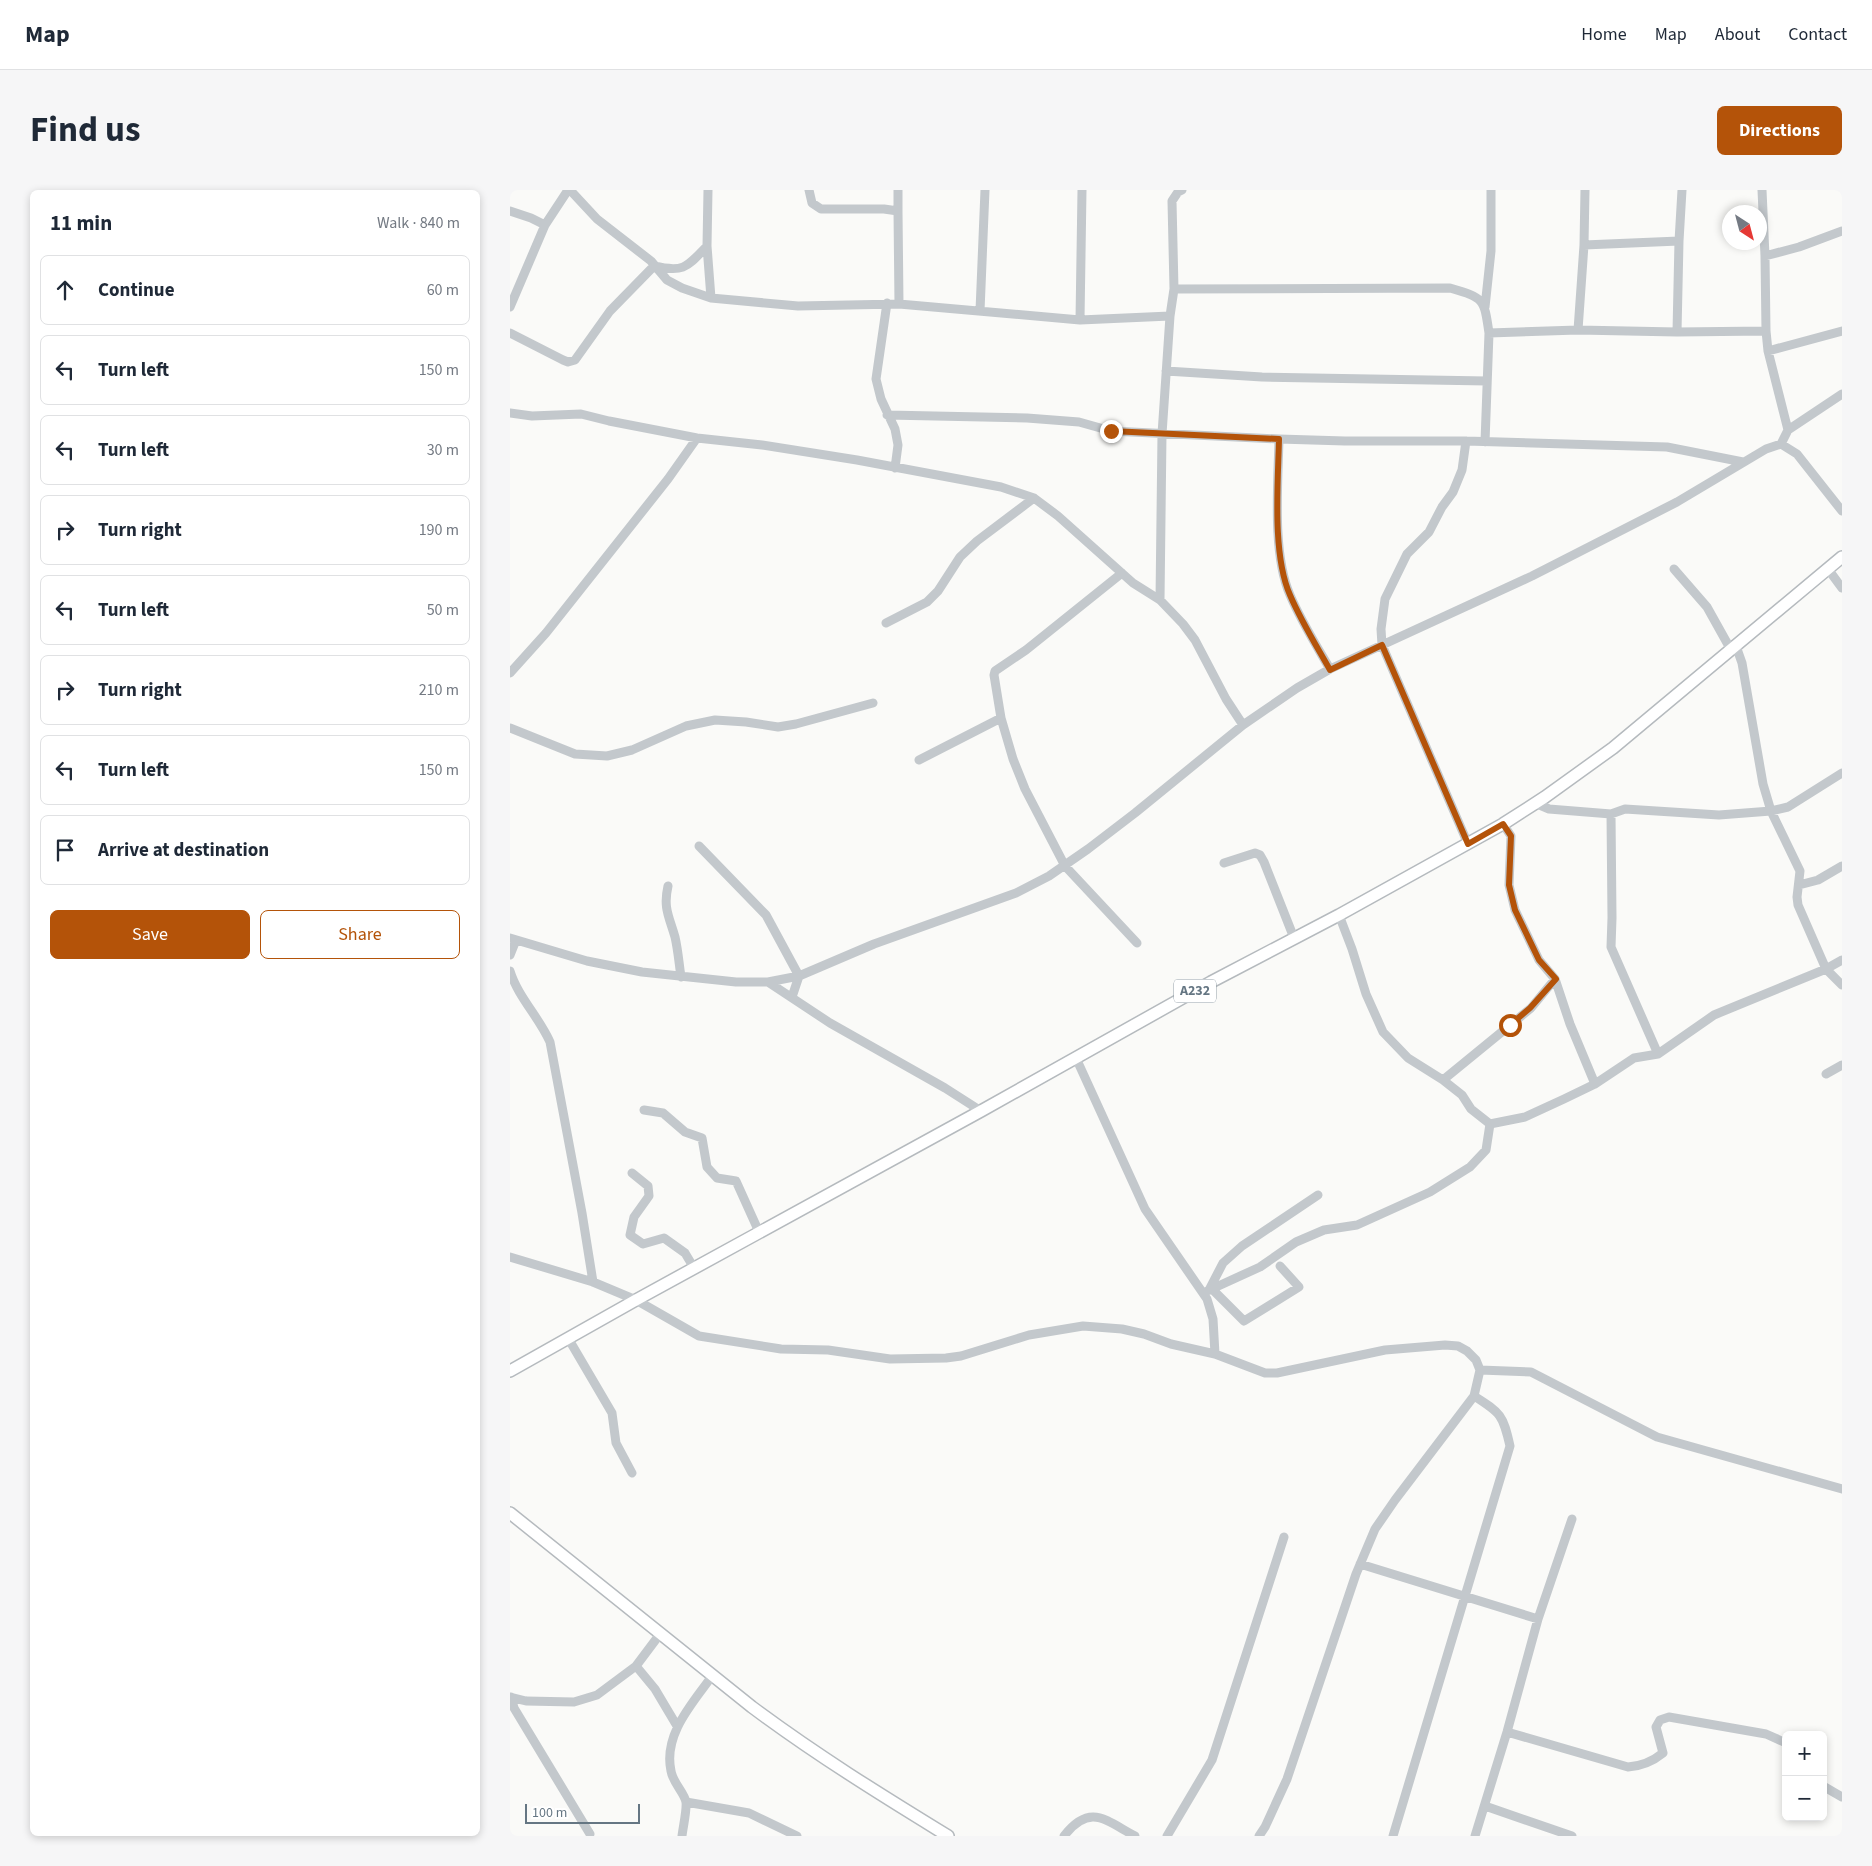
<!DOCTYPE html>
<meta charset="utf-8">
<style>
:root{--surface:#fff;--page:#f6f6f7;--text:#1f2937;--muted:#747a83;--line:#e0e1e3;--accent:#b45309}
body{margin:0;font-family:"Source Sans 3",sans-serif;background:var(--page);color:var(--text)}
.controls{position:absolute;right:15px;bottom:15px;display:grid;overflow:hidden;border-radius:8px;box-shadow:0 2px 8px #0003}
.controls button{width:45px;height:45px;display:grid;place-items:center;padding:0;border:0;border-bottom:1px solid var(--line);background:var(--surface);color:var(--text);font:25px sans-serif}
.compass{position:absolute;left:1212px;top:15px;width:45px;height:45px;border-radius:50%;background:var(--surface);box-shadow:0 2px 8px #0003;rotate:144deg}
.scale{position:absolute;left:15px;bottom:12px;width:115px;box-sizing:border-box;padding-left:5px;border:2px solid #657683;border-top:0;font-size:14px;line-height:18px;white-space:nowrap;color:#657683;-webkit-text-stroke:4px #fff;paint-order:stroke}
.stop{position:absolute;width:15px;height:15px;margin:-11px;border:4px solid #b45309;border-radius:50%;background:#fff}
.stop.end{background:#b45309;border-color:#fff;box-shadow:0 1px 5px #0008}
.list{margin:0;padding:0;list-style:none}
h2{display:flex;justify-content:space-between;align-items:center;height:65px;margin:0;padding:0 20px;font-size:21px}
h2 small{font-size:16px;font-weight:400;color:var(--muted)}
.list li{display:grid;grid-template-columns:32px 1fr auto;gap:15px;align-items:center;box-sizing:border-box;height:70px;margin:0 10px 10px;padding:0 10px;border:1px solid var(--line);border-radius:8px}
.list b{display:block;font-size:19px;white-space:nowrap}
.list em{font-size:16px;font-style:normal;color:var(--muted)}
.actions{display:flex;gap:10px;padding:15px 20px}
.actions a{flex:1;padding:11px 0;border:1px solid var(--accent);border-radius:8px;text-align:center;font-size:18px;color:var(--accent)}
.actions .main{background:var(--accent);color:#fff}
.icon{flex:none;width:28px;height:28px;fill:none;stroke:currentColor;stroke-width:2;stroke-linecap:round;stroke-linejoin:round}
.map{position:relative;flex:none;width:1332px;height:1646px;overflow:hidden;border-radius:8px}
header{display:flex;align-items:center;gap:30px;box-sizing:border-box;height:70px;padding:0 25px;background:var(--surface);border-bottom:1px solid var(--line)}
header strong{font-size:24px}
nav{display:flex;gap:28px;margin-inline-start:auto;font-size:18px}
.intro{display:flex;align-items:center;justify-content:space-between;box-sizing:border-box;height:120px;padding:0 30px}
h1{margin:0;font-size:35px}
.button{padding:12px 22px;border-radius:8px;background:var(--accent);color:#fff;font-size:18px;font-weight:700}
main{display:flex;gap:30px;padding:0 30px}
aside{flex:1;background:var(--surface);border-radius:8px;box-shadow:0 2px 8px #0003}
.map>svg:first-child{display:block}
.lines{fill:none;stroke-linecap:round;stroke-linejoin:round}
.major-casing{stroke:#b5babe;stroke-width:14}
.minor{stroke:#c3c8cc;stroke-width:9}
.major{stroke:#fff;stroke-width:11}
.route{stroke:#b45309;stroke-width:6}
.labels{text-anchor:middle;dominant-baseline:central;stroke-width:5;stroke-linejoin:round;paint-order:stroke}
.shield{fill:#fff;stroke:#939fa8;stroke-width:1}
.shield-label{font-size:14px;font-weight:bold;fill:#657683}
</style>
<header>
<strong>Map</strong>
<nav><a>Home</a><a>Map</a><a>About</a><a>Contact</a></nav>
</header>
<div class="intro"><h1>Find us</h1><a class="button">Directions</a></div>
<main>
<aside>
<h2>11 min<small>Walk · 840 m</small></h2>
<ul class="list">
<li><svg class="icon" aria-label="ahead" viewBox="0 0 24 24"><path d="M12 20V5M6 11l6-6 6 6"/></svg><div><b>Continue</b></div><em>60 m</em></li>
<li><svg class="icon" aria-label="left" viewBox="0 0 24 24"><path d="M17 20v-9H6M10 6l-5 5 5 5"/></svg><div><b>Turn left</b></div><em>150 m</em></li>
<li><svg class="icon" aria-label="left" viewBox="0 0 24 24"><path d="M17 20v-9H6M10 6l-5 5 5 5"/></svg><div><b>Turn left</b></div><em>30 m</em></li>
<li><svg class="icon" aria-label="right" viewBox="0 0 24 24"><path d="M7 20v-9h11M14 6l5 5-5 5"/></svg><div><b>Turn right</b></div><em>190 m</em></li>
<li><svg class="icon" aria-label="left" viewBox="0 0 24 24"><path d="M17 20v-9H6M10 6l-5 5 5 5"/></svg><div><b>Turn left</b></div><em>50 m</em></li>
<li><svg class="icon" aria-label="right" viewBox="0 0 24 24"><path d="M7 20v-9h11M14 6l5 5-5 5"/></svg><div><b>Turn right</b></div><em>210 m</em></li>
<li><svg class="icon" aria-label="left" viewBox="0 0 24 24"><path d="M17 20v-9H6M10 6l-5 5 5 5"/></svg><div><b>Turn left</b></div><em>150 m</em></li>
<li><svg class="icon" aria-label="arrive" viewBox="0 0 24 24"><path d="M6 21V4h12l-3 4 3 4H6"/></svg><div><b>Arrive at destination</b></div></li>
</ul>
<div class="actions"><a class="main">Save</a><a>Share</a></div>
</aside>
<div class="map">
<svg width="1332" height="1646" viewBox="0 0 1332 1646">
<rect width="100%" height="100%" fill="#fafaf8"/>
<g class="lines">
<g class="major-casing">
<path id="major" d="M0,1181L126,1110L471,921L701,792L829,725L993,634L1035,607L1103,558L1332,367
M0,1323L242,1517C305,1564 371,1605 438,1646"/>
</g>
<path class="minor" d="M60,0L87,29L141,71L157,90L172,98L201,108
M198,0L197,56L201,108L288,116L389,114L388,21L374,19H311L302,13L299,0
M1252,0L1255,66L1256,141L1258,161L1278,240
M0,21L21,28L35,35L58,0
M388,21V0
M1169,51L1172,0
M1074,55L1169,51L1167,142
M1255,66L1289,57L1332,41
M144,76C174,83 177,77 197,56
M664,99L940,98C974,108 974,108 979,143L1068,140L1167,142L1256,141
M377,113L366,189L371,209L385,239L388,255L385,278
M389,114L570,130L660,126
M0,117L35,35
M975,117L981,61V0
M470,121L475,0
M570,130L572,0
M1068,140L1074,55L1075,0
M0,143L53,170L58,172L65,170L100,121L144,76
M1258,161L1332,141
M656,181L752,187L977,191
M0,223L22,226L71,224L99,231L187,248L252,255L347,270L491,297L524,308L548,326L623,393L650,410L673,434L685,450L716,509L733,535
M377,225L517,228L569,232L601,241L769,249L835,251H956L1157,257L1233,272
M769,249C768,294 762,364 780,405C791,431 806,455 820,479
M956,251L952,280L943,302L932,317L919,342L897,364L875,409L871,439L872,455L958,654
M975,252L979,143
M1271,254L1278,240L1332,204
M1164,379L1197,417L1221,460
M1318,379L1332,398
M612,383L516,460L485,481L484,485L491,528L503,569L515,599L555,676L627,753
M650,410L652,244L660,126L664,99L662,11L668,2L672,0
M376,433L417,412L428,401L450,367L467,351L524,308
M1226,456L1232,473L1253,594L1261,621L1290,681L1287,707L1288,715L1316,779L1332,795
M0,483L36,443L158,289L187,248
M0,538L65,564L97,566L122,560L176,536L205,530L236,532L268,537L286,534L363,513
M409,570L491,528
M1025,613L1039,619L1101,624L1115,619L1209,625L1261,621L1278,617L1332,583
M1101,624L1102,728L1101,757L1148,864
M993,634L1001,646L999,695L1005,720L1029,770L1045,789L1060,834L1085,894
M189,656L256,725L289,786L282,807
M714,673L745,663L750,665L754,672L784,748
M1289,695L1308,690L1332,676
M158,696C153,718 159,726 165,747C168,760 169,773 171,787
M0,748L77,771L132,782L226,792H258L289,786L364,754L506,703L539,686L578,659L625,623L733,535L787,498L820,479L1022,386L1167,312L1256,259L1271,254L1287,264L1332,321
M0,765L6,750
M0,781C8,807 29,827 40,852L72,1023L83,1092
M258,792L320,833L435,898L471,921
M566,868L635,1019L697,1109L703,1129L705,1164L755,1183H767L875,1160L935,1155L948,1156L957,1161L966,1170L970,1180L964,1206L885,1310L865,1339L846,1384L777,1589L755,1637L749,1646
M1316,884L1332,875
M933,890L1021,818L1045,789
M134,920L153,923L175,942L192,948L197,977L207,988L226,991L249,1042
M980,934L1015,927L1054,909L1085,894L1124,868L1148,864L1204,825L1316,779L1332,770
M122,983L138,996L139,1006L124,1027L120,1045L133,1054L154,1048L175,1063L184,1078
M0,1067L83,1092L126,1110L189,1146L271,1159L318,1160L380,1169L436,1168L451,1166L519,1145L573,1136L612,1139L634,1144L661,1154L705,1164
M702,1099L734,1131L789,1097L770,1076
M699,1100L713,1073L732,1056L808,1005
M693,1103L750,1077L786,1052L814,1040L847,1035L920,1002L960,977L976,960L980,934L961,919L952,905L933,890L898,868L873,842L856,804L842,759L829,725
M58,1148L102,1223L106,1253L122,1283
M970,1180L1021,1182L1147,1247L1332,1299
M850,1374L1028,1429
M126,1476L145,1499L167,1536
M0,1507L16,1511L64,1512L87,1505L126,1476L150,1444
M1,1507L4,1518L80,1644
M997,1542L1118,1577C1132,1576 1142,1572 1153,1563L1146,1537L1150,1530L1159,1527L1256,1544L1276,1553
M1313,1596L1332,1607
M176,1612L239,1623L287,1646
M975,1616L1062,1646
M172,1646C173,1637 177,1620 176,1612C174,1602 163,1593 161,1581C153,1544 183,1513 202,1486
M554,1646C580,1613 595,1630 625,1646
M657,1646L702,1570L774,1347
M883,1646L1000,1256C993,1225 991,1223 964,1206
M965,1646L997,1542L1028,1429L1062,1329"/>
<use href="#major" class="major"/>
</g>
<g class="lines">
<path class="route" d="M601,241L769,249C768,294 762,364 780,405C791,431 806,455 820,480L872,455L958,654L993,634L1001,646L999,695L1005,720L1029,770L1046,789L1020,818L1000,835"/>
</g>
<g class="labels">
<rect class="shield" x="664" y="789.5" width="42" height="23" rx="4"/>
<g class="shield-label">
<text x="685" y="801">A232</text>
</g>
</g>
</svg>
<div class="controls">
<button>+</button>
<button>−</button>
</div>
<svg class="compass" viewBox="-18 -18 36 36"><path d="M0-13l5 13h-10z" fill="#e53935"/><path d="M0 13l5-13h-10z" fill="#747a83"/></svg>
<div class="scale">100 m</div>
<div class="stop" style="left:1000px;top:835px"></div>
<div class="stop end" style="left:601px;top:241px"></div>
</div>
</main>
